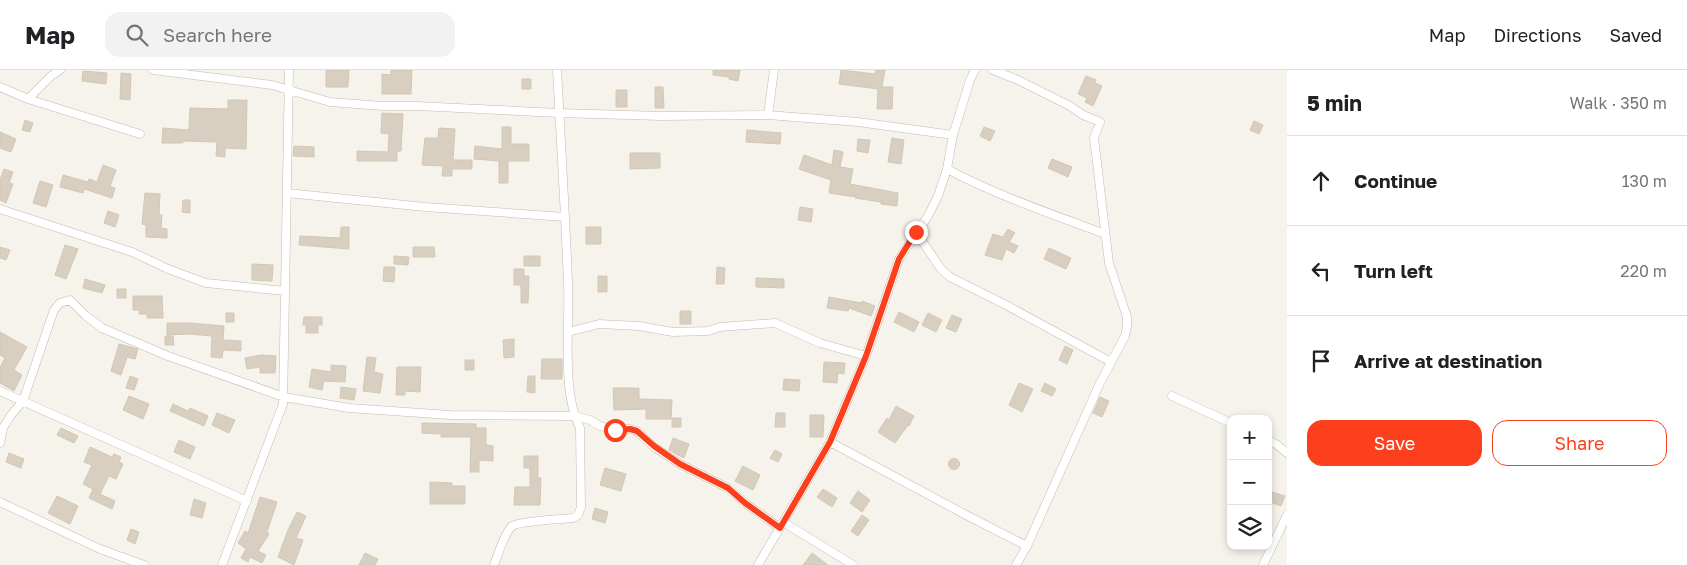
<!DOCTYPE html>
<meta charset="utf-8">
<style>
:root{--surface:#fff;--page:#f2f2f2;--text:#202124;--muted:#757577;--line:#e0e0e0;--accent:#fc3f1d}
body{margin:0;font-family:"Golos Text",sans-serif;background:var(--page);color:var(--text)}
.controls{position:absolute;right:15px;bottom:15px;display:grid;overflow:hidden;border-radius:10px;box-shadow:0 2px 8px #0003}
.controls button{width:45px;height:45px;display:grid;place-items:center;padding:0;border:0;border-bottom:1px solid var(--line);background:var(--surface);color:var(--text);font:25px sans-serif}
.stop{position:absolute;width:15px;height:15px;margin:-11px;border:4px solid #fc3f1d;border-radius:50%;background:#fff}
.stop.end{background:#fc3f1d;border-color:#fff;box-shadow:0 1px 5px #0008}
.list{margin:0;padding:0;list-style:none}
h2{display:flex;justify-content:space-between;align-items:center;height:65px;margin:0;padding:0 20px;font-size:21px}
h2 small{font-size:16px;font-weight:400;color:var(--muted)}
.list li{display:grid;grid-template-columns:32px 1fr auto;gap:15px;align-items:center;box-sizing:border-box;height:90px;padding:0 20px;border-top:1px solid var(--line)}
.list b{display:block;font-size:19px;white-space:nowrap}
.list em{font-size:16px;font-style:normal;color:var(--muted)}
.actions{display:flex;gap:10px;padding:15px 20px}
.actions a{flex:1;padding:11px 0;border:1px solid var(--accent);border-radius:15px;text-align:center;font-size:18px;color:var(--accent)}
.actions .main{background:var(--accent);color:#fff}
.icon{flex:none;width:28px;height:28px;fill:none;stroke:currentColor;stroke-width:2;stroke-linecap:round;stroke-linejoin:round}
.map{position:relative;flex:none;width:1287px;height:495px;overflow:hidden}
header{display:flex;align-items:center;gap:30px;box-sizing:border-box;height:70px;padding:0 25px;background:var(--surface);border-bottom:1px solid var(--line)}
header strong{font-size:24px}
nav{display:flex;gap:28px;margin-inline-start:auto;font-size:18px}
.search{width:350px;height:45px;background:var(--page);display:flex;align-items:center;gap:12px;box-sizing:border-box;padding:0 18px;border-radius:15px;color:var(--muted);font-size:19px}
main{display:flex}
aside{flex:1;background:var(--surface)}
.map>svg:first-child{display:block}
.building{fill:#d8cfc1;stroke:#d3c7b4}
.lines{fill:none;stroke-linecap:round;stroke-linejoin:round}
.minor-casing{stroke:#c2bbae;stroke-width:9}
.minor{stroke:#fff;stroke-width:8}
.route{stroke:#fc3f1d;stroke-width:6}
</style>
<header>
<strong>Map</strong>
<div class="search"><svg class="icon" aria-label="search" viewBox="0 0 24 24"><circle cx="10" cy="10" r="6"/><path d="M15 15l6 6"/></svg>Search here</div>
<nav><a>Map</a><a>Directions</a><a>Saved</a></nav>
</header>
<main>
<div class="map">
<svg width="1287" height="495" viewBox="0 0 1287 495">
<rect width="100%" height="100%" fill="#f6f3ec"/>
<path class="building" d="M326,0H349L348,17H326Z
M391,0H412L411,24H382V4L391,5Z
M713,0H740L738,11L729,9V7L713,5Z
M841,0L875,4L876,0H885L882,17H893L892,39H877L878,19L839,14Z
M83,1L107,3L106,14L82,11Z
M121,3L131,4L130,30L120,29Z
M1086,6L1096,10L1095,13L1102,16L1093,36L1085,32L1087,28L1078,24Z
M522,9H531V19H522Z
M655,17H663L664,38H655Z
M616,20H627V37H616Z
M228,30H247L246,79L225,78V87L216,86L217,72L183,71V73H162L163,58L189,60L190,38L228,39Z
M382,43L403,44L401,81H397V91H357V81L388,82L389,64L381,63Z
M25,50L33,53L30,62L22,60Z
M1254,51L1263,55L1259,64L1250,60Z
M502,57H511V74H529V91H508V113H499V91L474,89L475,76L502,79Z
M984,57L995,61L990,71L980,66Z
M439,58L455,59L453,90H472V99H452V106H442L443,96L422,95L425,68H438Z
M747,60L781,63L780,74L746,72Z
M0,62L16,69L11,82L0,78Z
M892,68L904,70L901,94L888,92Z
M858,69L870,70L868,83L857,81Z
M294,76L314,77V87L293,86Z
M834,80L843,82L840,97L853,99L850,114L898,123L897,136L881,134V132L855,128L856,127L829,123L831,110L799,99L804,85L832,95Z
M630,83H660V98L630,99Z
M1052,89L1072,97L1068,107L1048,98Z
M103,95L116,100L110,116L115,118L112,128L84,119L83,123L60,117L63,105L88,112L89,109L97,112Z
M4,99L13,102L9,113L13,114L6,133L0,130V110Z
M40,111L53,115L46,137L33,133Z
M145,123L160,124L159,145H162L161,158L167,159V168L146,167V155L142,154Z
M183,130H190V143L182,142Z
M800,137L813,139L811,152L798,150Z
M108,141L119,145L115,157L104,153Z
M341,157H349V179L299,175L300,166L340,168Z
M586,157H601V174H586Z
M1008,159L1015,163L1009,172L1018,176L1014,183L1006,179L1002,190L985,185L993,164L1003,167Z
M65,175L78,179L66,209L55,205Z
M0,177L10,180L6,190L0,188Z
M413,177H434L435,187H413Z
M1049,178L1071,188L1066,199L1044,189Z
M394,186L409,187L408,195L394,194Z
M524,186H540V196H524Z
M252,194L273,195L272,211L252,210Z
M384,197H395L394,212L383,211Z
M717,197L725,198L724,214H716Z
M514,199H524V206H529L528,233H521V215H514Z
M598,206H607V222H598Z
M756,208L784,209V218L756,217Z
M85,209L105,215L102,223L83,218Z
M117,219H126V228H117Z
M133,226H162L163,248H147V244H139V240H133Z
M829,227L861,233L862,231L875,236L871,246L849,238L848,241L827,238Z
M680,241H691V254H680Z
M899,242L919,252L914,262L894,252Z
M226,243H234V252H226Z
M928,243L942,250L936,262L922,255Z
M952,245L962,249L956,262L946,258Z
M304,247H322V255H318V263H306V255H303Z
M167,253H189L224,256L223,270L241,271V281L223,280L222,288L211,287L212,266L189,264L167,265Z
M0,262L27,277L14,300L22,305L14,321L0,313V297L5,288L0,285Z
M165,266H173L174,275H165Z
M514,269V287L504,288L503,270Z
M119,274L138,279L135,289L127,287L121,305L111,301Z
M1065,276L1073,280L1067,294L1059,290Z
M261,285L276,286L275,303H260V297L247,299L245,288Z
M367,287L376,288L374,302L383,304L380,323L363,321Z
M542,289H562V309H541Z
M465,290H474V300H465Z
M824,292L845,293L844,304L838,303L837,313L823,312Z
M331,295L346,296L345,312L324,311L322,320L309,317L312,299L331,302Z
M397,297H421L420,322L405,321V325H396Z
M130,306L138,309L134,320L126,318Z
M528,306H535V323L527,322Z
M784,309L800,310L799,321L783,320Z
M1019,313L1033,319L1022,342L1009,335Z
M1045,313L1056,319L1052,326L1041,321Z
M341,317L356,319L354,330L340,328Z
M613,318H639V329L672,330L671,349H646V339L614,340Z
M129,326L149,334L143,349L123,340Z
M1100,327L1109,331L1102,347L1093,343Z
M173,334L188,341L190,338L208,346L204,356L170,341Z
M896,336L914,346L909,356L908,355L895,373L878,362L887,348L889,350Z
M217,343L235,350L229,363L212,355Z
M776,343H785V357H775Z
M810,345H824L823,367H810Z
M672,348H681V357H672Z
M422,353L476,354V358H486V375L493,376V391L479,390V402H470L471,367H441V364L422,363Z
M61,358L78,366L74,373L57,365Z
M673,368L689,374L684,388L669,380Z
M179,370L195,377L190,389L174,382Z
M90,377L112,387L114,384L121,387L119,392L123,394L116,409L109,406L100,424L115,431L112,439L89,428L93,419L83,414L92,395L84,392Z
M775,380L782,384L778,392L770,388Z
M9,383L24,389L21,398L6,392Z
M524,386H538V408H541L540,435H514L515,417H530V398H524Z
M948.5 394a5.5 5.5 0 1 1 11 0a5.5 5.5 0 1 1-11 0Z
M743,396L760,405L753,420L735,411Z
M605,398L626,404L621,421L600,415Z
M430,412L452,413V416H465V434H430Z
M823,419L837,428L832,437L817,427Z
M858,421L870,430L862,442L850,433Z
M1268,421L1285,426L1281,436L1268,431Z
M57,426L78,436L70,454L48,443Z
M260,427L277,432L267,462L269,464L258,481L266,485L262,493L250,487L248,492L241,488L246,479L238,473L245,461L248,463Z
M194,429L206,433L202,448L190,445Z
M595,438L608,442L605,453L592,449Z
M297,442L306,446L296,468L303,470L294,495L278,487L288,460Z
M862,445L869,450L858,466L851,461Z
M131,459L139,462L135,474L127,470Z
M365,483L378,489L375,495H359Z
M812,483L828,495H803Z"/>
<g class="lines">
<g class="minor-casing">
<path id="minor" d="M153,0L272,15L330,32L383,36H417L559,43L661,46L768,45L858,52L953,65
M993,0L1018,10L1070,36L1083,45L1100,52L1094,68L1109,193L1127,247V257L1125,266L1100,313L1027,476L1016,495
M0,17L28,29L140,64
M28,29L51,6L60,0
M768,45L774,0
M947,99C998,126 1052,144 1105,164
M287,123L425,137L565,147
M0,139L132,182L168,199L206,213L285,221
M916,162L941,199L950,207L1006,235L1111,292
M568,262L599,254L639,256L673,262L708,261L720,257L775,253L820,273L866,286
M0,321L247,431
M1172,326L1231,353
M1268,370L1276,374L1287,383
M830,372L968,446L1027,476
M0,373L3,358L11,345L23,331L54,240L60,233L70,230L85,245L102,258L168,286L284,327L349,338L450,345L574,346L590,350L600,356L615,360L630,359L637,361L654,377L680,394L728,418L745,433L780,458
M0,432L100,479L144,495
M783,452L853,495
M222,495L283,334L289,0
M494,495C498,485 504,464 512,456C519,451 562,449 573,448L578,445L581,437L580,358C561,322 570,253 568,212C565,141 561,71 557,0
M758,495L830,372L866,286L899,189L928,146L938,126L947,99L953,65L970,10L975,0
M1263,495L1287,445"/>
</g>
<use href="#minor" class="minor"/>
</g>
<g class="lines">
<path class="route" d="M615,360L630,359L637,361L654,376L680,394L728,418L745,433L780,458L830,372L866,286L899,189L916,162"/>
</g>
</svg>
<div class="controls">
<button>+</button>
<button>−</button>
<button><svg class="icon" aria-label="layers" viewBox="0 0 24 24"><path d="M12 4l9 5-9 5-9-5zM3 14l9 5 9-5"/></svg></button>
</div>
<div class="stop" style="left:615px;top:360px"></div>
<div class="stop end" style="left:916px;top:162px"></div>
</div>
<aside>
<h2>5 min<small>Walk · 350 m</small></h2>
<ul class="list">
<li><svg class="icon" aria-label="ahead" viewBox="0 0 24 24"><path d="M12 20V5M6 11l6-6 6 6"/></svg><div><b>Continue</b></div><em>130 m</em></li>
<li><svg class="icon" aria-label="left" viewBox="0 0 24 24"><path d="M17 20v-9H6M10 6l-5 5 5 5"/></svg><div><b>Turn left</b></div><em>220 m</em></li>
<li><svg class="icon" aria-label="arrive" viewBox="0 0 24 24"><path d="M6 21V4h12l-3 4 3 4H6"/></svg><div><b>Arrive at destination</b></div></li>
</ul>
<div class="actions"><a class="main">Save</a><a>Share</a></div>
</aside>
</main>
